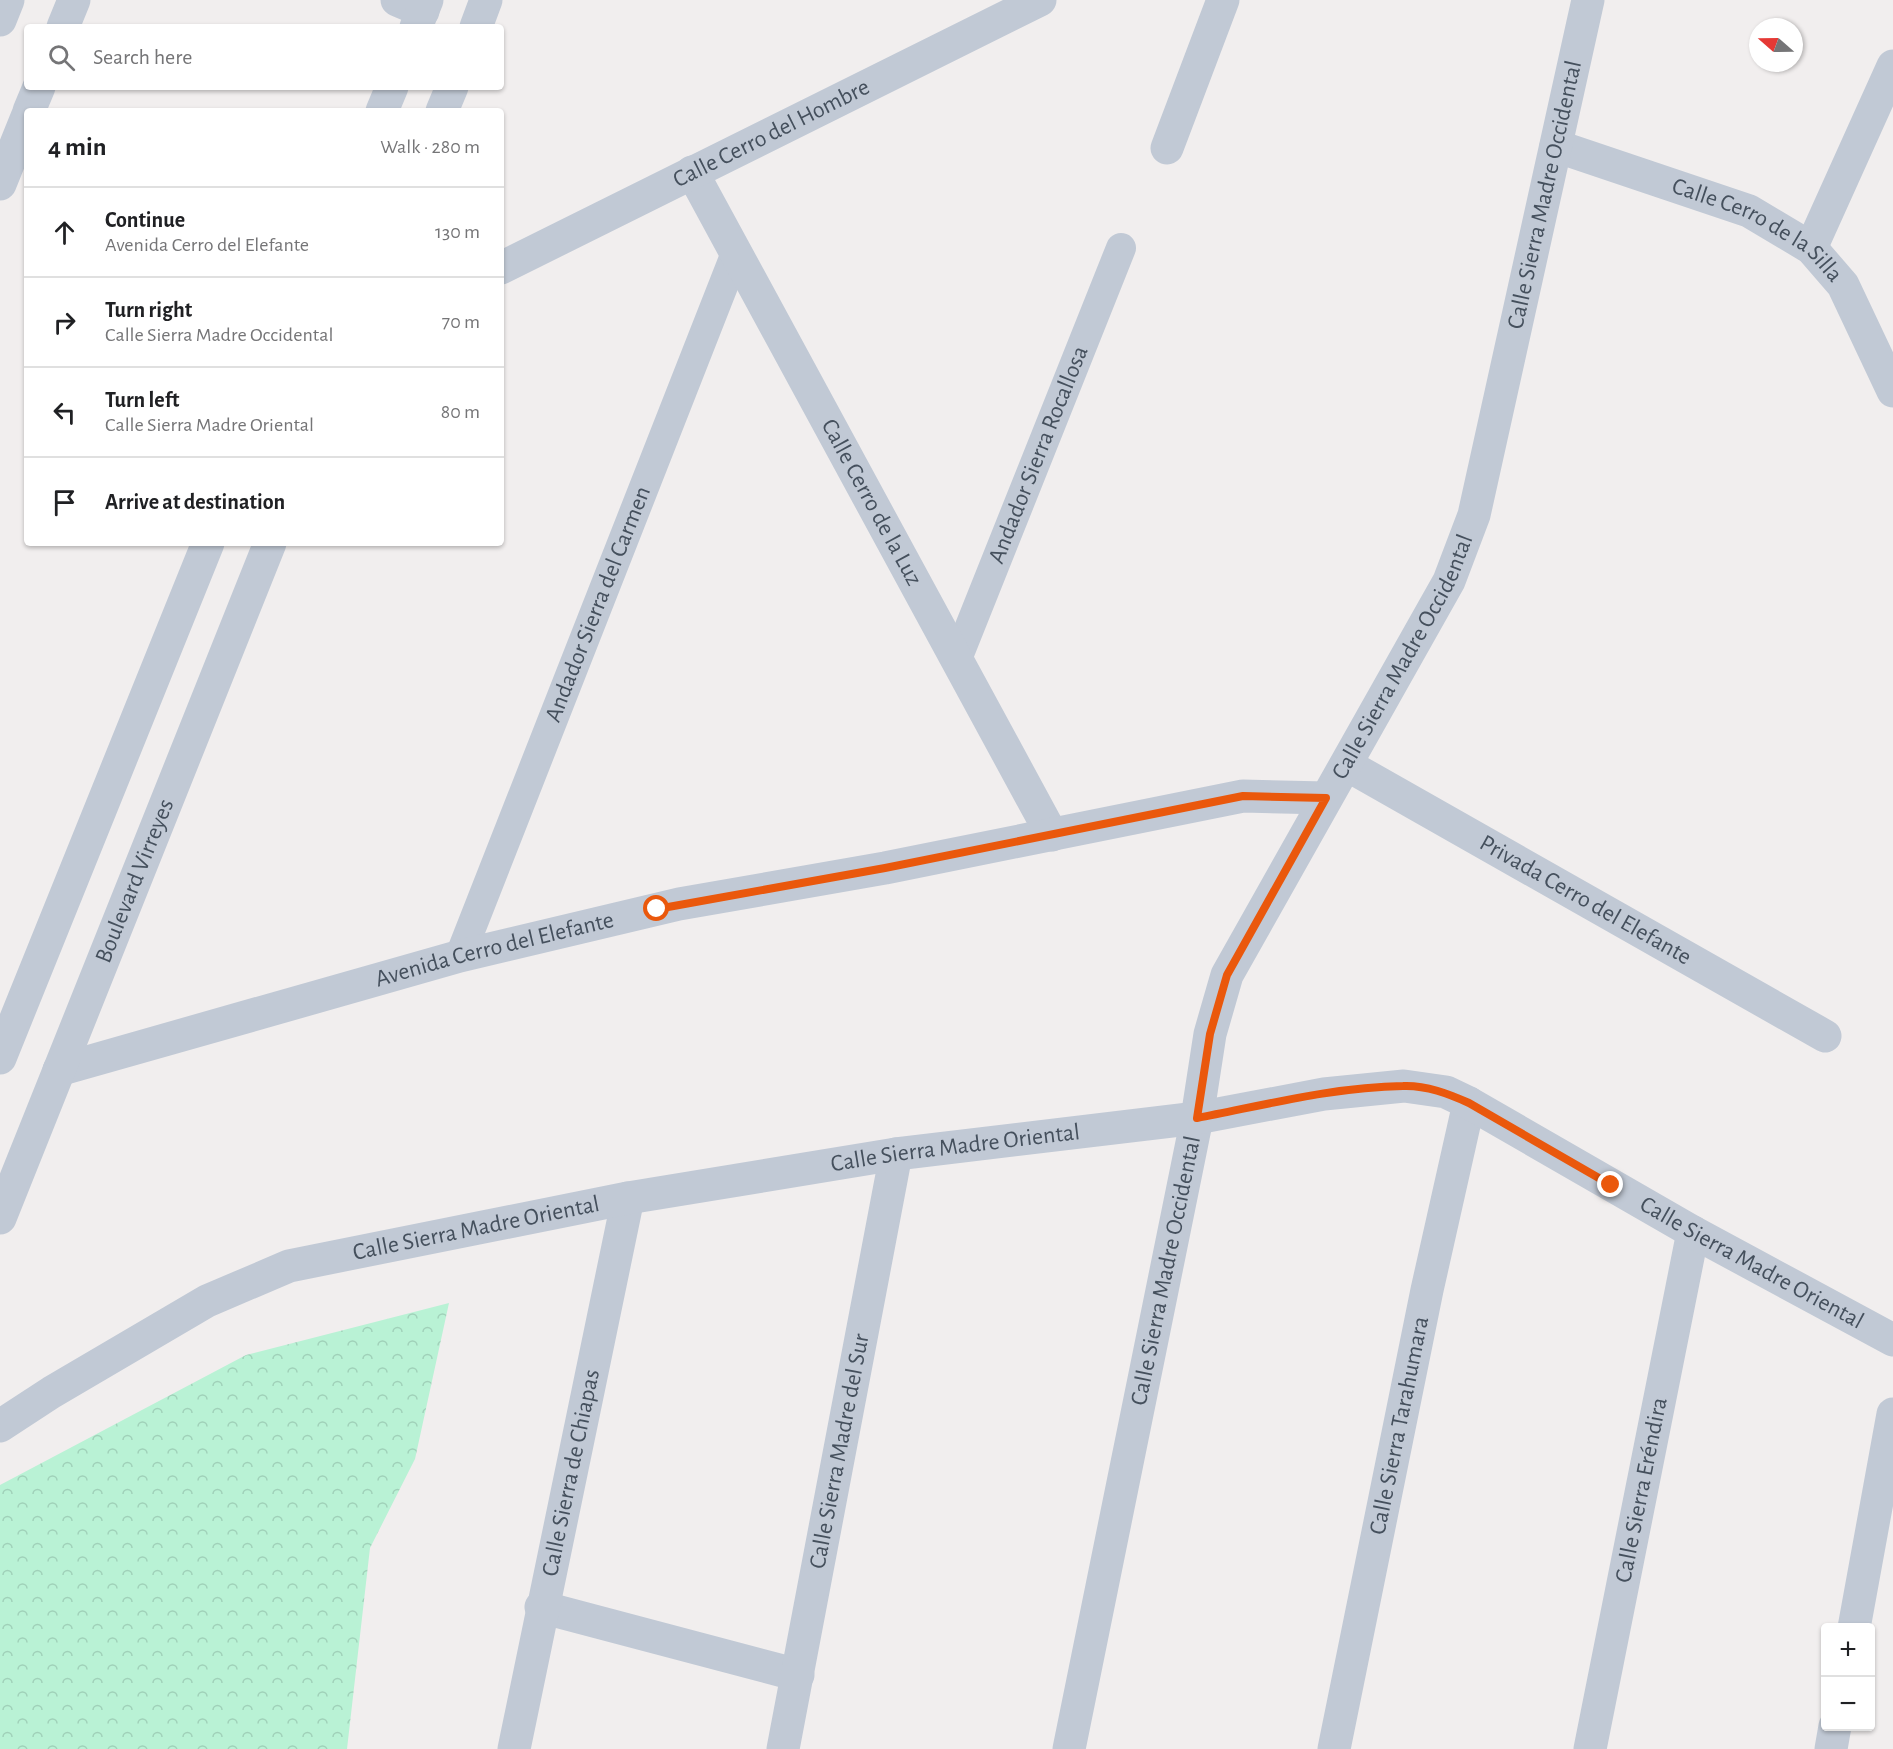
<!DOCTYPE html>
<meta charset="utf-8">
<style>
:root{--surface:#fff;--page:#f2f2f2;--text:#202124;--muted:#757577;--line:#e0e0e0}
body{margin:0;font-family:"Alegreya Sans",sans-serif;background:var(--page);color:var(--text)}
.controls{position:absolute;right:18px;bottom:18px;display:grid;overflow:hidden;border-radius:6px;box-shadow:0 2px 4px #0004}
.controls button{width:54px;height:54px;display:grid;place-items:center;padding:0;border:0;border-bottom:2px solid var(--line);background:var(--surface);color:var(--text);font:30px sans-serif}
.compass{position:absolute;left:1749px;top:18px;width:54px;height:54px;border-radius:50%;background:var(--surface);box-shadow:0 2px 4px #0004;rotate:290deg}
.stop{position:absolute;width:18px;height:18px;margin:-14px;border:4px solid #ea580c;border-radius:50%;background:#fff}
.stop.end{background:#ea580c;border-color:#fff;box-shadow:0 2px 6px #0008}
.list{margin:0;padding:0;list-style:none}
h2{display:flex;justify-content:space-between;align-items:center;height:78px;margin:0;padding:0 24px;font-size:26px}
h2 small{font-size:20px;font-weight:400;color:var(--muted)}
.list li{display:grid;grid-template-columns:39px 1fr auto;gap:18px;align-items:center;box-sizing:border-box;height:90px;padding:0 24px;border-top:2px solid var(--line)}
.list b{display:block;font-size:22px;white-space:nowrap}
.list p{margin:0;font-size:20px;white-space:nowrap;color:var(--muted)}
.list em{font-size:20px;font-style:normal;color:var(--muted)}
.icon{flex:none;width:33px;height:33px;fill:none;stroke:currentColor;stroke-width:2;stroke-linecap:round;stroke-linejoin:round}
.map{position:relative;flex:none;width:1893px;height:1749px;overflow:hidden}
.search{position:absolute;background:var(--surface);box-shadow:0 2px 4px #0004;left:24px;top:24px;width:480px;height:66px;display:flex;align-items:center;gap:15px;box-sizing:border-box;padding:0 21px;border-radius:6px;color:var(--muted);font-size:22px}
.panel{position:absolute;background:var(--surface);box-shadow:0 2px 4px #0004;left:24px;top:108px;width:480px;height:438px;border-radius:6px}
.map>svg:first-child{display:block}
.forest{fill:url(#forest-crowns)}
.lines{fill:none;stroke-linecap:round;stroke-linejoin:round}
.pedestrian{stroke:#c1c9d5;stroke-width:30}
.minor{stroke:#c1c9d5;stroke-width:33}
.tertiary{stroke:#c1c9d5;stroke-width:33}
.route{stroke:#ea580c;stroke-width:8}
.labels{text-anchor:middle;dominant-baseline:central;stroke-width:4.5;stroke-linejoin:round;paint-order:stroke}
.street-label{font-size:24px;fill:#45505d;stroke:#fff}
</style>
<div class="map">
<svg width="1893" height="1749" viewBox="0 0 1893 1749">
<defs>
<pattern id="forest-crowns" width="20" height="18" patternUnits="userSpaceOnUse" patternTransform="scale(1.5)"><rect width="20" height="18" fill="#b9f2d5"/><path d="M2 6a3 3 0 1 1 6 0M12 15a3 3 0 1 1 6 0" fill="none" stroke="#a0d1b9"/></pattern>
</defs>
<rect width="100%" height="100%" fill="#f1eeee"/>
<path class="forest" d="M449,1303L415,1459L370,1548L347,1749H0V1485L246,1355Z"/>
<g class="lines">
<g class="pedestrian">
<path id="s1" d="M957,659L1121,248"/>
<path id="s2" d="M460,956L736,253"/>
</g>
<g class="minor">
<path d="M397,0L423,11"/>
<path d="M0,20L8,0"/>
<path d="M63,27L74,0"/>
<path d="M29,111L39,87"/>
<path id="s3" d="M1556,146L1749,211L1811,248L1843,285L1893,391"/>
<path d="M1167,148L1223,0"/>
<path id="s4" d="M692,172L1052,835"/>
<path d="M0,184L27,117"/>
<path d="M1811,248L1893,66"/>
<path id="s5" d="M501,268L1040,0"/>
<path id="s6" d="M1347,765L1825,1036"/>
<path id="s7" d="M59,1070L460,956L679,904L885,868L1243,796L1326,798"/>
<path d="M541,1607L798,1675"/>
<path id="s8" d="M514,1749L628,1198"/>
<path id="s9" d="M783,1749L896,1154"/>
<path id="s10" d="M1069,1749L1197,1118L1210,1034L1227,975L1449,581L1474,515L1588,0"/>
<path id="s11" d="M1334,1749L1427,1290L1469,1103"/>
<path id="s12" d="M1590,1749L1693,1232"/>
</g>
<g class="tertiary">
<path d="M416,27L427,0"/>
<path d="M476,27L486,0"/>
<path d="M382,111L392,87"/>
<path d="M442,111L452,87"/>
<path d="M0,1058L208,543"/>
<path id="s13" d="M0,1218L270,543"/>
<path id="s14" d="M0,1426L52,1392L207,1301L289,1266L628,1198L896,1154L1197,1118L1324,1094L1404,1086L1446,1092L1469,1103L1693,1232L1893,1340"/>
<path d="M1854,1628L1893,1414"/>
<path d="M1831,1749L1835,1726"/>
</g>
</g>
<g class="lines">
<path class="route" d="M657,909L885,868L1243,796L1326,798L1227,975L1210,1034L1197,1118C1265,1105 1334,1087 1403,1086C1426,1085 1449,1094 1469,1103L1611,1185"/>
</g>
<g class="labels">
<g class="street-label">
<text stroke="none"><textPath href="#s5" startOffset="302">Calle Cerro del Hombre</textPath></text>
<text stroke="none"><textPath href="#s10" startOffset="1641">Calle Sierra Madre Occidental</textPath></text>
<text stroke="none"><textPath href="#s3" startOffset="220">Calle Cerro de la Silla</textPath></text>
<text stroke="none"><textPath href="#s1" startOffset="220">Andador Sierra Rocallosa</textPath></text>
<text stroke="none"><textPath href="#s4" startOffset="376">Calle Cerro de la Luz</textPath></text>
<text stroke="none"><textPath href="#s2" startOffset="378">Andador Sierra del Carmen</textPath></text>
<text stroke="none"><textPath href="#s10" startOffset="1154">Calle Sierra Madre Occidental</textPath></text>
<text stroke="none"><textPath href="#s13" startOffset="363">Boulevard Virreyes</textPath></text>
<text stroke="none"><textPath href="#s6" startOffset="274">Privada Cerro del Elefante</textPath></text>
<text stroke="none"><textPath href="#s7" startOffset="452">Avenida Cerro del Elefante</textPath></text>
<text stroke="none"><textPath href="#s14" startOffset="1008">Calle Sierra Madre Oriental</textPath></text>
<text stroke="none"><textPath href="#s14" startOffset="522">Calle Sierra Madre Oriental</textPath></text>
<text stroke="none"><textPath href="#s14" startOffset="1854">Calle Sierra Madre Oriental</textPath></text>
<text stroke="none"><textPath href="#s10" startOffset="488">Calle Sierra Madre Occidental</textPath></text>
<text stroke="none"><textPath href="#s11" startOffset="330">Calle Sierra Tarahumara</textPath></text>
<text stroke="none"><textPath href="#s9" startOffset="303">Calle Sierra Madre del Sur</textPath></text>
<text stroke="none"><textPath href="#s8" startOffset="282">Calle Sierra de Chiapas</textPath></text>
<text stroke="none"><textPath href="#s12" startOffset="264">Calle Sierra Eréndira</textPath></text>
</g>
</g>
</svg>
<div class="controls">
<button>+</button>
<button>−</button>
</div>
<svg class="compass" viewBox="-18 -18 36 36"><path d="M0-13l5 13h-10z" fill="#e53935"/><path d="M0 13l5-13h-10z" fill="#757577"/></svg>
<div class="stop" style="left:657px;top:909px"></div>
<div class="stop end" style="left:1611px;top:1185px"></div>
<div class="search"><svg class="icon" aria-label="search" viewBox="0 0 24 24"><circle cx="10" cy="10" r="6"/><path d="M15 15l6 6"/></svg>Search here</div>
<section class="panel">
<h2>4 min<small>Walk · 280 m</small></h2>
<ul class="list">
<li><svg class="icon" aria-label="ahead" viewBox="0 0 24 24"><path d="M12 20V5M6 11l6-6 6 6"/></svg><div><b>Continue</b><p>Avenida Cerro del Elefante</p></div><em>130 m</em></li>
<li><svg class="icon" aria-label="right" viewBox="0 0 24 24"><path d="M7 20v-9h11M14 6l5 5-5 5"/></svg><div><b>Turn right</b><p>Calle Sierra Madre Occidental</p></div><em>70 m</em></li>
<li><svg class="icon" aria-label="left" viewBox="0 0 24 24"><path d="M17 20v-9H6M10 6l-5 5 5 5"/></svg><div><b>Turn left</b><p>Calle Sierra Madre Oriental</p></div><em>80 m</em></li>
<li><svg class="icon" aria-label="arrive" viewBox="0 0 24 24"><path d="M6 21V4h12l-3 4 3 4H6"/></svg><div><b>Arrive at destination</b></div></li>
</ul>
</section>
</div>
